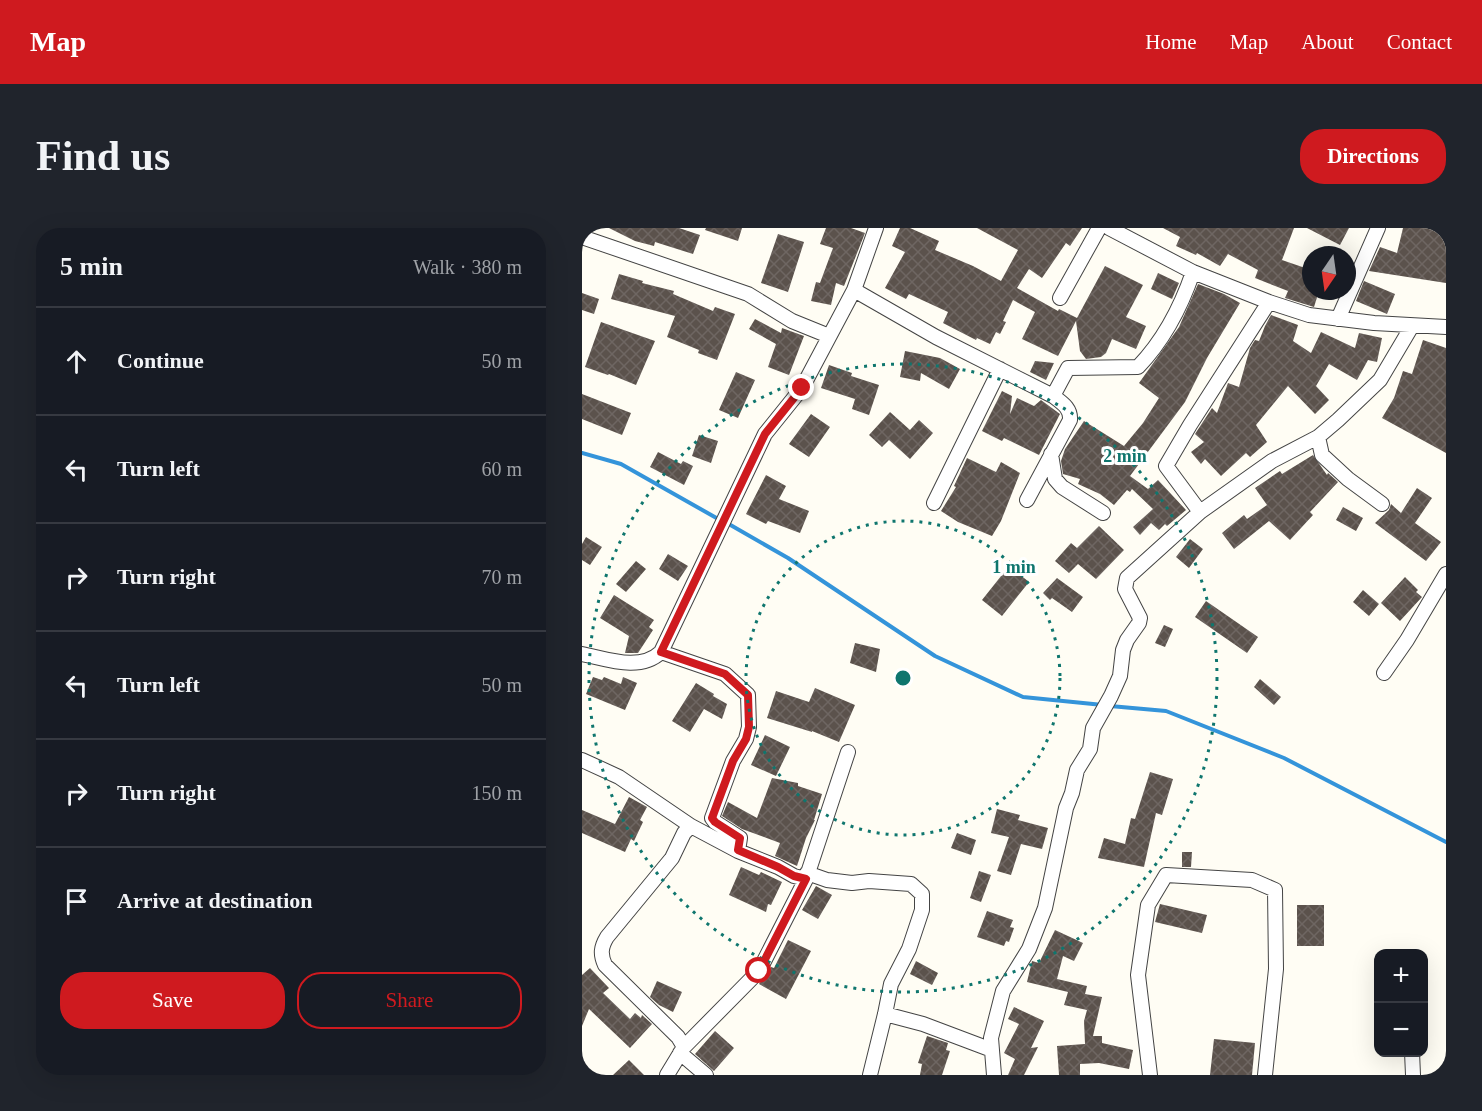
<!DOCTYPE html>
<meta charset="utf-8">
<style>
:root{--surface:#171b24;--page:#20242c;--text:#f1f3f6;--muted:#9ea1a6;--line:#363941;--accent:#cf1a1f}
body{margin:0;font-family:"Times New Roman",serif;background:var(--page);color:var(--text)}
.controls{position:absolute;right:18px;bottom:18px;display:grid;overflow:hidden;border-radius:12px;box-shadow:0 6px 24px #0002}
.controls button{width:54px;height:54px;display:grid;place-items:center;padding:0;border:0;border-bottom:2px solid var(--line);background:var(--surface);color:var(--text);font:30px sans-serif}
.compass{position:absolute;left:720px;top:18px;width:54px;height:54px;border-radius:50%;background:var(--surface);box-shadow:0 6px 24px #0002;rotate:193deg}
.stop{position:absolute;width:18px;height:18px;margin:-14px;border:4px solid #cf1a1f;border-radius:50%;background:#fff}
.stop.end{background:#cf1a1f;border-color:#fff;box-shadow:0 2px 6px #0008}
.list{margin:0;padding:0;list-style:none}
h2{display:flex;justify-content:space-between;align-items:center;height:78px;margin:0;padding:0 24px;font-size:26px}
h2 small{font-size:20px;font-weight:400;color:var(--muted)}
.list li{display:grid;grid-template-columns:39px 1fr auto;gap:18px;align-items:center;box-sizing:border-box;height:108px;padding:0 24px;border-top:2px solid var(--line)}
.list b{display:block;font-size:22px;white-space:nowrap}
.list em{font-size:20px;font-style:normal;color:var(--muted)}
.actions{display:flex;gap:12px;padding:18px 24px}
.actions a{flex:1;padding:14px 0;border:2px solid var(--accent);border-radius:24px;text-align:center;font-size:21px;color:var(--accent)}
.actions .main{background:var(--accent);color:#fff}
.icon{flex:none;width:33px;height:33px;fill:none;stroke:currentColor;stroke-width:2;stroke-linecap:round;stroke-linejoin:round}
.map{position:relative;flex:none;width:864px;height:847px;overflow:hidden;border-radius:24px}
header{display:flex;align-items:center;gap:36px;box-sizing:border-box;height:84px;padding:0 30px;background:var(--accent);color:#fff}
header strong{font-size:28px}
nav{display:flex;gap:33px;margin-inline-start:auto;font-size:21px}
.intro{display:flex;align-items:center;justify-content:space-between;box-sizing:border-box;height:144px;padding:0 36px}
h1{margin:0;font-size:42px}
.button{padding:15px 27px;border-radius:24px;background:var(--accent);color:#fff;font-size:21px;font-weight:700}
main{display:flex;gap:36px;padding:0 36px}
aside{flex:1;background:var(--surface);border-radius:24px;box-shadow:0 6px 24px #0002}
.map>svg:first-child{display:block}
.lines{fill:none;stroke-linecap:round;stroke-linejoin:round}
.stream{stroke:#3494da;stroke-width:4}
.building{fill:url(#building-cross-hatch)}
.street-casing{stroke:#444;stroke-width:16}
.street{stroke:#fff;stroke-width:14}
.route{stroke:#cf1a1f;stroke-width:8}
.ring{fill:none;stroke:#0f766e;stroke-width:3;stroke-dasharray:3 6}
.centre{fill:#0f766e;stroke:#fff;stroke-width:3}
.ring-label{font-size:18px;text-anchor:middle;font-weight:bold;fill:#0f766e;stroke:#fff;stroke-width:6;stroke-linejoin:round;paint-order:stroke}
</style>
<header>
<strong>Map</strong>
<nav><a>Home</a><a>Map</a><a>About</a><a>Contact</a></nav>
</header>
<div class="intro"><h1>Find us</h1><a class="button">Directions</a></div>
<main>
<aside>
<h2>5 min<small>Walk · 380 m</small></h2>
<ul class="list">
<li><svg class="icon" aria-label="ahead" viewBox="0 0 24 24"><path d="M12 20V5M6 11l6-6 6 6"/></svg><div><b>Continue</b></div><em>50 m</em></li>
<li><svg class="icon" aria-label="left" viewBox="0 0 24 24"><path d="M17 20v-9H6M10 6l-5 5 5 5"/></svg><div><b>Turn left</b></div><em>60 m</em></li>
<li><svg class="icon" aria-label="right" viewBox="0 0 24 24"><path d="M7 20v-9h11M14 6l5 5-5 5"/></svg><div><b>Turn right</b></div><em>70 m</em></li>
<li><svg class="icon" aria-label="left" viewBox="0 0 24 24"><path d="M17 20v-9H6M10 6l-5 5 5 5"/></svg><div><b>Turn left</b></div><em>50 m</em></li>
<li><svg class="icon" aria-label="right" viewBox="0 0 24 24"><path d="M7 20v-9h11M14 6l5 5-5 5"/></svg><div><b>Turn right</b></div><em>150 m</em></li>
<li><svg class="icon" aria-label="arrive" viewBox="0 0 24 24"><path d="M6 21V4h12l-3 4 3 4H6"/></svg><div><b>Arrive at destination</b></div></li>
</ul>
<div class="actions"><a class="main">Save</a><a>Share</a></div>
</aside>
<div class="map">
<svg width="864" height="847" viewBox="0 0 864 847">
<defs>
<pattern id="building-cross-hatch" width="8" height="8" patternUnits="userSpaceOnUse" patternTransform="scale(1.5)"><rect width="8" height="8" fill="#5b524c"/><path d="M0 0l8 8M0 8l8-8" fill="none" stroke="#6e6662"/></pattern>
</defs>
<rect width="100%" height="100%" fill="#fffdf4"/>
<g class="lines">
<path class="stream" d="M0,225L39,236L138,292
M145,295L206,330L353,428L441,469L521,477
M528,478L584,483L702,530L864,614"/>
</g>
<path class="building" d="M27,0H97L118,7L111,26L73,14L72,18L53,13Z
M124,0H160L156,13L123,2Z
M244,0H269L283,5L262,58L254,55L249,77L229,73L234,54L238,55L251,20L238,16Z
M318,0H328L357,13L353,22L391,38L419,53L436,22L395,0H500L488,18L484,15L460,50L447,41L435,60L476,83L477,81L495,90L523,38L561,57L544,89L564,98L554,121L530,111L524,125L519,129L504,131L498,123L494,93L476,128L440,111L453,84L431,72L421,93L424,94L418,106L414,104L408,116L395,110L394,112L361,95L366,84L327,66L324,71L303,60L323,24L310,18Z
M581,0H712L700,32L729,42V63H737L732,79L703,70L706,63L673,50L676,42L646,26L638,38L615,25L614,27L594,18L598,9Z
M725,0H767L758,17Z
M821,0H847L864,4V55L787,43L798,19L815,25Z
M196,6L222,14L206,64L179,55Z
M576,45L597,55L590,71L569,61Z
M37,46L61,53L60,55L92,63L91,66L131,83L133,79L153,86L135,132L116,125L117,122L85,109L93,88L29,71Z
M782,53L813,66L805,86L774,73Z
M616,56L642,66L658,75L625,130L603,174L548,248L566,261L576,252L604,282L585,298L583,296L577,302L569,295L558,307L551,299L571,281L550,261L548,264L545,262L532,277L518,266L496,256L498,251L481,246L479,233L483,221L502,193L542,218L561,195L577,170L557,155L597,99Z
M0,65L17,71L12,86L0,82Z
M689,87L716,97L711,113L729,125L739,104L773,120L777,105L800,110L795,134L786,132L775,152L747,136L734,158L747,172L733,186L706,158L674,197L685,214L668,229L664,225L639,248L623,231L619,236L609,224L622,214L613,206L630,180L635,185L646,155L657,159L668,120L673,112L677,113L683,98Z
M173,91L199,105L200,100L222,108L207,147L186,139L194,116L167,101Z
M19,94L73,113L54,157L27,146L26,147L3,139Z
M841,112L864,120V225L800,190L812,170L821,143L830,146Z
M323,123L358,130L378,141L367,161L339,145L338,153L318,149Z
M453,133L472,135L464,152L448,144Z
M247,137L270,145L269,148L297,157L287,187L270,181L273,171L239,160Z
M154,144L173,152L156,190L137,182Z
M420,163L430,168L428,186L435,170L452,178L459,172L478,186L457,227L422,210L420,213L400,203Z
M0,166L49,185L40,207L0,191Z
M308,184L328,202L337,192L351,205L328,231L307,212L300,219L287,207Z
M229,186L248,199L227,229L207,216Z
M117,207L136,213L129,235L110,228Z
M76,224L99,236L101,233L111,238L102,257L68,239Z
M731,227L745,247L746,245L756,254L728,284L731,287L708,312L687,293L652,321L640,305L662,287L665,291L685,277L673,260L698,243L700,246Z
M385,230L414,244L419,234L438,245L419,293L410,308L376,294L359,283L374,259L372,258Z
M184,247L204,258L197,271L227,283L218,305L186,293L184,296L164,286Z
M835,260L850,270L833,295L859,314L844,333L793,295L807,282L809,276L819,285Z
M761,279L781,290L774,303L754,292Z
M517,298L542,322L514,351L496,336L487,345L473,333L489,315L495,320Z
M4,309L20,319L8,337L0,332V316Z
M608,311L621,321L607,340L594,329Z
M86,326L106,338L96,353L77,341Z
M54,333L64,341L44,364L34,356Z
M427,338L447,354L420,388L400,372Z
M823,349L836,362L834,364L840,369L818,393L799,375Z
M475,350L501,369L490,384L470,370L468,372L461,365Z
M781,362L797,376L787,388L771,374Z
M32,367L72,392L67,399L71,402L56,425H43L47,408L18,390Z
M624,373L676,409L665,425L613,389Z
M582,397L591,401L583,419L573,415Z
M273,415L298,421L294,444L268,435Z
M11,449L20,452L22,449L39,456L41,449L55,455L43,482L4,466Z
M678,451L699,469L692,477L672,459Z
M114,455L132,466L131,468L145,476L140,491L122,481L108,504L90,493Z
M233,460L273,477L257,514L230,503V504L185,490L194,463L227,474Z
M183,507L208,519L194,548L169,537Z
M568,544L591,551L580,587L574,585L562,639L516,630L522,610L543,616L549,590L553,591Z
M190,550L216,555V558L240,566L232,592H233L224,610L215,638L193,628L198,615L160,601L140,588L146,574L175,590Z
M47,569L65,579L58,592L61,594L52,613L49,611L43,624L0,605V582L33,596Z
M415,581L438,587L436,592L466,600L460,621L439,616L429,647L415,643L427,609L409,605Z
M375,605L394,612L389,627L369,620Z
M600,624H610L609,639H600Z
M159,639L177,647L179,644L200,654L189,677L186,676L184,684L147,667Z
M397,643L409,647L399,674L388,670Z
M234,658L250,667L236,691L220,682Z
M578,676L625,687L620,705L573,694Z
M715,677H742V718H715Z
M405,683L431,692L428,699L432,700L427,714L424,713L422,718L395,709Z
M473,702L501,715L492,733L481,728L475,751L505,758L503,766L520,769L511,808H520V815L551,822L547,841L517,835L498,836V847H477L475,818L503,816L502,793L505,782L482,777L486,764L445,754L450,733L457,735Z
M206,712L229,723L204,771L177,756L189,739L192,740Z
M334,733L356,745L350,757L328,746Z
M8,740L27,760L21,765L48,791L53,785L59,790L60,787L70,796L48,820L7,781L0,798V747Z
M75,753L100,764L91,784L77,777L68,769Z
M432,779L462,793L449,820L456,819L442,847H426L433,831L422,825L437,796L426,791Z
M133,803L152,820L132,843L113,826Z
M345,808L366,815L364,822L368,823L360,847H338L340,836L336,835Z
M632,811L673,815L670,847H628Z
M47,832L62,847H31Z"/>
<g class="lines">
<g class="street-casing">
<path id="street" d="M527,0L611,44L687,74L727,87L792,95L864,99
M0,9L166,66L210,93L247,108
M272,62L354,109L471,168C480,175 489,180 488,192L445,272
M478,70L517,0
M756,91L796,0
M471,168L486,140L556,139C582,112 599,79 611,44
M736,209L740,227L766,251L800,276
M469,226L473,251L480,259L521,285
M352,275L418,141
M618,284L584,238L608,197L687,74
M79,424L143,446L166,467L167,499L164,511L151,533L130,590L133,594L158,610L156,623
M0,426C25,431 58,444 79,424L183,206L220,160L272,62L294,0
M802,445L825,412L864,346
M0,532L37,549L109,598L156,623L196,639L212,648L224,651L177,743L102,819
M225,645L245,652L270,655L287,653L329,656L340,666V682L327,721L309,756L303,786L288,847
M224,651L266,524
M303,786L341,796L410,822
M830,824L831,847
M98,825L124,847
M85,847L102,819L96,809L23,737C18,726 19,719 25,709L90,630L102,605L109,598
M412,847L409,810L421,763L447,721L463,680L484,580L490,565L495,542L508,521L511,500L529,468L538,448L541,422L545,412L557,395L558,390L543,361L545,350L618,284L690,233L736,209L756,192L798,152L830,98
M568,847L556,747L566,677L584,647L670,652L693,662L694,741L683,847"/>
</g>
<use href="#street" class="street"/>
</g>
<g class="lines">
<path class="route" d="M177,743L224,651L212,648L196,639L156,622L158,610L133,594L130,590L151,533L164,511L167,499L166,467L143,446L79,424L183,206L220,160"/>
</g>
<g class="ring">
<circle cx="321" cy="450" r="157"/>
<circle cx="321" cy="450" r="314"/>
</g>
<circle cx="321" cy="450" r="9" class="centre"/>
<g class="ring-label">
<text x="543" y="234">2 min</text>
<text x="432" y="345">1 min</text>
</g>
</svg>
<div class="controls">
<button>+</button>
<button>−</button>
</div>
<svg class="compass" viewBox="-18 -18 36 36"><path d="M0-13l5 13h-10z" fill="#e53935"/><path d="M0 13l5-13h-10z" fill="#9ea1a6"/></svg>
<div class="stop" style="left:177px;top:743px"></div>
<div class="stop end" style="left:220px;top:160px"></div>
</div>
</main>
